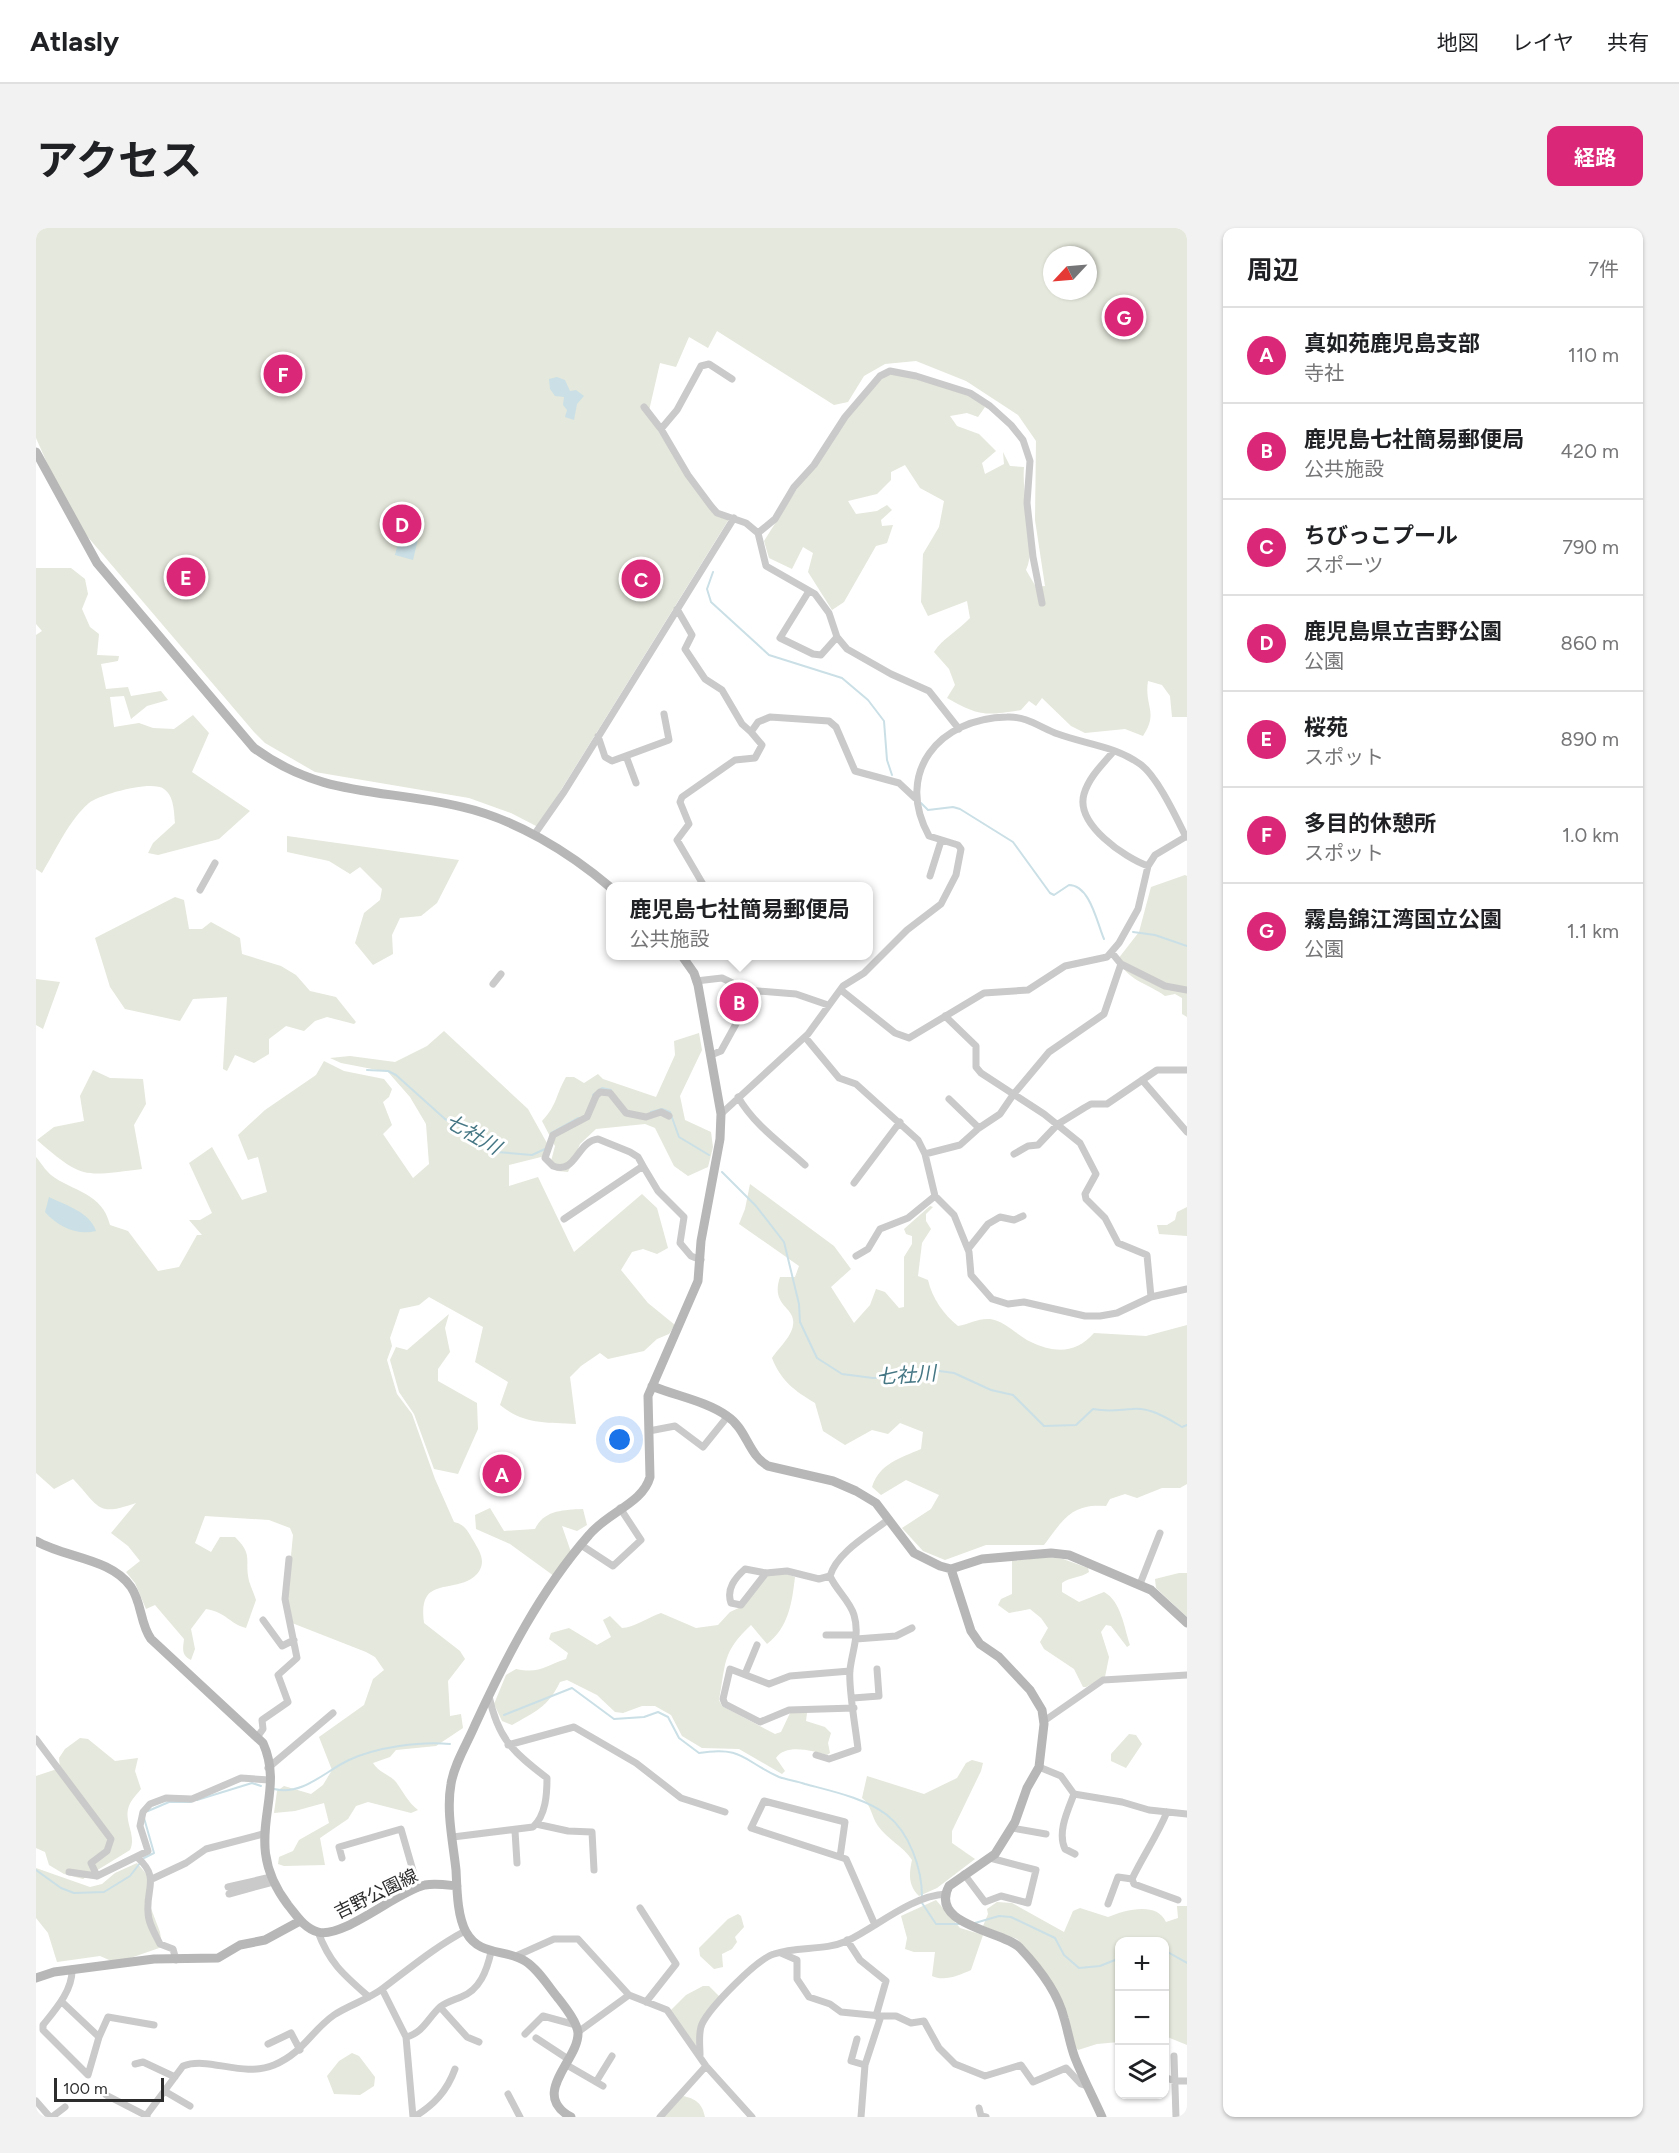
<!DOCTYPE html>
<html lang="ja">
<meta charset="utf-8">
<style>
:root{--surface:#fff;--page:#f2f2f2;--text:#202124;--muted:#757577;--line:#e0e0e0;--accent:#db2777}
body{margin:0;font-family:Figtree,"Noto Sans JP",sans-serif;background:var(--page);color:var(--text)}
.controls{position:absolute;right:18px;bottom:18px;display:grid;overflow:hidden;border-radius:12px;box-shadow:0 2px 4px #0004}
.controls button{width:54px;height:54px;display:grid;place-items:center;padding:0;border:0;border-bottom:2px solid var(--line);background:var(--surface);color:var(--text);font:30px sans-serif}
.compass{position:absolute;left:1007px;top:18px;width:54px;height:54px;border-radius:50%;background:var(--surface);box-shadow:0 2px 4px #0004;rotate:244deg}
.scale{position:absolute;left:18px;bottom:15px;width:110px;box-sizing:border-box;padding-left:6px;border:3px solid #2d2d2d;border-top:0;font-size:16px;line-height:21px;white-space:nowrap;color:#2d2d2d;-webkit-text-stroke:4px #fff;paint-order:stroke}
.you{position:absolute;left:584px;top:1212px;width:21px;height:21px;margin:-15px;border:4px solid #fff;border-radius:50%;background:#1a73e8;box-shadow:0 0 0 9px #1a73e833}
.badge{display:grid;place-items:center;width:39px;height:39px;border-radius:50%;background:var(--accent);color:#fff;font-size:20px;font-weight:700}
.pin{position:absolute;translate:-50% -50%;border:3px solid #fff;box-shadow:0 2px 6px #0006}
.popup{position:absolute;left:570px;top:654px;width:267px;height:78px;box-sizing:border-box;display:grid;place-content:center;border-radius:12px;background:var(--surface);filter:drop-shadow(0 2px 4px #0005);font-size:20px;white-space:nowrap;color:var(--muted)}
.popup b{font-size:22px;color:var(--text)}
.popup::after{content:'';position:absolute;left:50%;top:100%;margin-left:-12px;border:12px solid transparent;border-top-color:var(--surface)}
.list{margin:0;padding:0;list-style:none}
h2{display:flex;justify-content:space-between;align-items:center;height:78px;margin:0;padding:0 24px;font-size:26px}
h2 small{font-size:20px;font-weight:400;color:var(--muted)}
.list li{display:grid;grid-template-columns:39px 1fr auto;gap:18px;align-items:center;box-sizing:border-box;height:96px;padding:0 24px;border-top:2px solid var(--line)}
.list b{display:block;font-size:22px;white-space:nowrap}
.list p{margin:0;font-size:20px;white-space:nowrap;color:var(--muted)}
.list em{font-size:20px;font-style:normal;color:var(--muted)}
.icon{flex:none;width:33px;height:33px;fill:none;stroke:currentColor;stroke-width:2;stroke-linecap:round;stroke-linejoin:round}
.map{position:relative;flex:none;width:1151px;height:1889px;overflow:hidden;border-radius:12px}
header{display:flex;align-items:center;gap:36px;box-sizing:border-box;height:84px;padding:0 30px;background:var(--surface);border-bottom:2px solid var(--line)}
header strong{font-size:28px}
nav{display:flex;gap:33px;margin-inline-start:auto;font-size:21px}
.intro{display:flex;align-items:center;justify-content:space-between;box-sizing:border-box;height:144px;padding:0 36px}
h1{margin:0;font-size:42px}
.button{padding:15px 27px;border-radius:12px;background:var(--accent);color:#fff;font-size:21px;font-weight:700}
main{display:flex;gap:36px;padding:0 36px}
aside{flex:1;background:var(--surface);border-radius:12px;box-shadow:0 2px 4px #0004}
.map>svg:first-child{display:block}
.green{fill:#e5e8dc;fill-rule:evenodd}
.water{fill:#cae0e6}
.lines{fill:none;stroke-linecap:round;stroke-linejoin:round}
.stream{stroke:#cae0e6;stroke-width:2}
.street{stroke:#cacaca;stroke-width:7}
.secondary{stroke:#b7b7b7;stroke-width:9}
.labels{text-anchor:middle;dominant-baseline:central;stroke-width:6;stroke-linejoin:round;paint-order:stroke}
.street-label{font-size:18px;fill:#2d2d2d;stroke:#fff}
.water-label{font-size:20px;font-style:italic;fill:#457784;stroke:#fff}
</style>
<header>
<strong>Atlasly</strong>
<nav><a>地図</a><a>レイヤ</a><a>共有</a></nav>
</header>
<div class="intro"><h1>アクセス</h1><a class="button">経路</a></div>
<main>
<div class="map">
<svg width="1151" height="1889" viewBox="0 0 1151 1889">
<rect width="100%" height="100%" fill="#fff"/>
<path class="green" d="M0,0H1151V489H1136L1134,468L1126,457L1112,453C1108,478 1123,484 1107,508L1089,501L1049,505L1035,498L1006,470L1000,478L993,473L985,482C949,488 943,488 911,470L919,457L913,441L898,424C907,410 922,403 934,390L931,373L892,388L885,374L887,326L903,299L908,273L884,260L869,237L855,244V252L841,266L812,273L820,286L841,283L851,277L856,282L845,292L846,298L857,297L851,315L840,318L808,374L796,382L772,344L777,325L767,319L756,341L733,330L728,313L807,188L853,144L934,166L949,179L942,189L931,185L914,188L921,198L943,206L960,223L946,235L949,246L968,236L967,224L974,238L988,239C985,270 1002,316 990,342L1000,359L1009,358L999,292L1000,213L982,187L930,153L880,133L849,136L828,148L812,174L798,177L681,103L672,120L653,109L640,139L624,135L612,187L659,261L693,291L502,599L475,585L433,570L279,544L229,515L218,504L45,301L26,269L0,210ZM1016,27H1052V63H1016Z
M0,340H35L49,351L52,366L46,381L54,399L63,406L61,427L83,428L82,433L65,436L70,461L92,459L95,468L125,463L132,472L111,478L95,491L88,468L74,469L78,499L103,495L117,500L138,501L157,487L173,505L156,544L214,583L183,611L122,627L112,625L117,615L139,595C138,583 138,568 128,561C116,552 65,566 53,575C33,592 20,622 6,645L0,641V407L6,403L0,396Z
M251,608L423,632L401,675L385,688L364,690L356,707L357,726L337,737L319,715L328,685L344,672L346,661L324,639L314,646L293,633L251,624Z
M1149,647L1151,648V789L1146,786V770L1139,766L1129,768C1113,756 1090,752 1082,731L1103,704L1115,659Z
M139,669L148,672L153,701H166L175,694L204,710L206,726L245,738L260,747L274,763L300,769L320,794L318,796L291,789L279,793L268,803L250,798L233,811V826L218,835L199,827L191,843L187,841L191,769L157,771L144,793L89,781L74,759L59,710Z
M0,751L24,754L7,801L0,797Z
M408,803L492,881L512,917L509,928L473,937V958L502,949L538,1024L606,966L621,980L632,1020L621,1026L607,1021L596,1024L585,1042L612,1075L639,1097L633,1106L621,1111L608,1123L572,1131L564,1125L545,1138L534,1149L540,1196C509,1194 489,1197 464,1177L472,1154L439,1134L447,1099L393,1069L383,1077L364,1081L354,1110L356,1118L351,1132L361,1166L376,1186L399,1251L418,1294C428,1296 432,1303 437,1312C444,1324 451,1334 441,1346C426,1362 401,1354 391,1368C386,1375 387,1387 388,1395L424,1423L429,1431L412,1453L414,1488L425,1486L427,1500L400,1518L360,1522L354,1529L337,1535C343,1545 353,1546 360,1554C368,1565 371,1573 382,1582L375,1585L332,1574L320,1578L312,1591L284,1610L289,1637L248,1638L242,1636L243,1629L257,1623L263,1612L293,1595L288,1575L259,1583L238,1585L241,1563L248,1558L275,1566L287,1557L296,1542L283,1509L328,1477L337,1451L348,1442L339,1429L330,1424L256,1395L251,1370L257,1307L254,1300L233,1292L169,1288L159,1315L175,1324L184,1309H199C218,1327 208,1332 213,1353C215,1359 218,1366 220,1372L210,1400C192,1395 192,1385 170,1381L155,1401L159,1421L155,1432C145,1427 147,1421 148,1411L119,1377L110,1381L99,1355L90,1344L104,1333L92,1318L75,1305L100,1275C60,1289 64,1279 37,1251L18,1261L0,1245V929C5,935 10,943 15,947C37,964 66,964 74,997L92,1003L122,1043L143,1039L161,1007H166L153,992H164L176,985L153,935L176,919L206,972L231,964L222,929L212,932L202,907L229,882L280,847L288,833L308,843L348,851L356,861L353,869L347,874L356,897L347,906L377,950L393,936L390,896L374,869L352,844L305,835L294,830L314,828L359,834L391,818Z
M663,805L666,822L644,868L649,892L675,904L677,919L672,939L652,948L638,938L619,900L609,896L560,901L544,916L532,944L521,943L514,937L519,918L506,893C522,876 519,868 530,849H538L548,855L562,846L567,851L620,869L639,827L638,813Z
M57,842L74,850L107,851L110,876L98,897L106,941C47,948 47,952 1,912L18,899L48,893L44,868Z
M714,956L798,1018L815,1041L795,1059L818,1095L834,1077L840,1061L849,1064L863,1080L868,1079V1029L876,1016V1008L870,1006L868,1001L894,978L897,979L890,986V993L895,1001L886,1015L882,1048L892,1052C896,1070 908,1087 922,1098C933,1096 943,1090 954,1091C969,1093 982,1108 995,1114C1018,1125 1040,1126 1058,1105L1110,1108L1151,1097V1256L1144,1260H1126L1101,1270L1089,1266L1074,1271L1070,1278C1035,1275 1027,1292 1008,1317H950L909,1332L887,1323L866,1300L895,1281L903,1267L870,1252L845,1267L836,1259C843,1236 864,1230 885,1221L887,1204L864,1195L852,1206L836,1202L809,1217L787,1203L779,1175C759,1163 745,1153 736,1130C742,1121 756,1108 757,1097C760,1078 734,1079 744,1049H759L763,1038L703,996L709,981Z
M1151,979V1008L1123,1006L1121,997H1131L1139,992L1141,984Z
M413,1086L409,1100L414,1124L402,1141V1153L441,1175L442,1201L422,1246L398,1241L378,1186L363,1164L354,1132L360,1119L371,1122Z
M454,1280L468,1303L499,1301C508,1282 527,1282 547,1281L551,1297L541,1303L526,1298L535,1324L518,1348L474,1316L440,1301L439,1287Z
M1011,1329L1027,1331L1052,1340L1053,1344C1044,1350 1034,1349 1026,1355V1364L1043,1374L1068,1364C1085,1373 1088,1399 1094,1417L1091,1419L1075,1398L1070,1397L1065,1404L1073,1429L1069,1449L1050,1459H1047L1038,1441L1008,1421L1004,1414L1012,1400L1005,1390L994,1381L973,1385L962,1377L965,1371L976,1366V1333Z
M1143,1345H1151V1389L1120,1360L1119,1351Z
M750,1346L759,1349C756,1374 753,1399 731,1416L715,1397C686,1424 690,1435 683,1472L686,1478L739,1506L745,1504L754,1485H771L770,1493L789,1499L795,1505L792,1515L794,1525L791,1527C777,1523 750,1515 740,1530L749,1543L746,1546L703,1521L666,1520L646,1508L635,1487L619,1478H606L587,1485L579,1484L561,1467L531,1452L524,1454C512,1479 499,1484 476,1497L466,1493L458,1476L470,1447L480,1441C504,1446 509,1438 530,1431L532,1425L513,1411L515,1405L533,1400L561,1417L575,1409L567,1392L574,1388L586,1400C597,1400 613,1389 625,1385L660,1400L682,1397L694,1384L709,1377L729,1347Z
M1093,1506L1100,1507L1106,1516L1090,1540L1075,1533V1526Z
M44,1510L52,1511L79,1533L102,1530L99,1543L105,1561C101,1566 95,1572 93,1578C87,1593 101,1607 94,1622L47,1651L28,1646L13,1637L9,1624L0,1620V1548L24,1540L23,1530L29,1521Z
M936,1532L947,1535L945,1543L916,1603V1615L939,1631L901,1660L883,1668C872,1657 873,1646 876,1632C867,1618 851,1611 842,1598C835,1588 836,1578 826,1570L831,1548L888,1566L921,1550L930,1535Z
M101,1635L118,1655L111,1670L124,1704L126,1719L80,1735L64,1728L21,1734L12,1705L0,1690V1640L54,1659L66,1656L79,1645Z
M900,1672L924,1700L947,1707L935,1742C924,1747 908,1754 896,1748L899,1724H878L869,1721L871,1710L865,1688Z
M961,1674L976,1675L1028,1704L1037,1683L1044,1680L1072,1689C1089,1682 1121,1673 1130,1694L1142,1690L1141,1678H1151V1817L1129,1808L1128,1714H1084L1083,1814L1061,1816L1042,1822L1037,1816L1032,1788L988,1719L981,1711L947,1698L952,1686L951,1681Z
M702,1686L705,1688L708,1699L699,1709L701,1714L696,1721L686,1726L687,1739L678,1741L664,1728L663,1720L692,1691Z
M667,1758H673L684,1769L662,1797L660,1819L634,1783L650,1767Z
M316,1825L323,1828L339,1849L338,1858L324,1867L298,1866L291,1848L303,1833Z
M647,1868C660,1871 666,1875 669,1889H628Z"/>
<path class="water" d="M521,149L529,152L534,163L540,162L548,168L541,176L538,192L529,189L531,182L527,177L528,169L519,168L514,161L513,151Z
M368,290L386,295L377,332L359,327Z
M13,969C29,977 54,984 60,1003C41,1008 21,998 9,984Z"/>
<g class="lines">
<path class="stream" d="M677,344L671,361L675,374L733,427L806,450L832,472L848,493L851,532L856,547
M885,575L892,582L917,579L924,581L977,614L1014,665L1018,667L1033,657C1054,657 1061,695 1068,711
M1097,704L1119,707L1151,718
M331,842L352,843L360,847L409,891L438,906L461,924L496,927L509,921
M557,867L566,860L575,862
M615,884L626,881L634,884L643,909L673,927
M515,905L542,890
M686,944L720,978L748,1014L763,1076L764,1094L781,1130L806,1146L837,1150L863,1149L896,1142L918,1145L955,1162L977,1167L1008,1198L1040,1197L1057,1181C1072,1184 1081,1182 1096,1181C1114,1179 1131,1190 1146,1199L1151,1197
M468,1487L536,1460L578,1491L608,1489L622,1484L632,1489L643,1510L663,1525C708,1518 707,1533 743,1549C751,1552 761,1553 769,1556C795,1563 829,1570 851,1587C874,1605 886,1641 886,1669
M238,1561C267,1568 289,1543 313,1532C341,1519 385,1513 414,1516
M161,1572L216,1555L225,1558
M112,1583L133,1574H155
M0,1642L25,1660L38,1665L68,1664L94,1648L108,1630L118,1625L108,1590
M886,1675L900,1696H924
M939,1695L963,1688L975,1689L1019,1710L1028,1727L1043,1740L1064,1738L1084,1730
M1128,1722L1151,1735"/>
<path class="street" d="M608,179L625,201L652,247L675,278L681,285L710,295L722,305L730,338L779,366L793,385L801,409L811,421L855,446L893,463L923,501
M625,201L641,182L665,138L673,136L696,151
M722,305L739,291L758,259L778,237L809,189L844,148L854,143L880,148L934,165L954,178L975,197L987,212L994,233L991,275L997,329L1006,375
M773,363L744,410L777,426L785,427L801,409
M641,381L656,407L649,421L669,451L686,462L706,496L715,504
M562,508L569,529L576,533L633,512L628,486
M1077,524C1066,537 1053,549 1048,566C1039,596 1089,630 1112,638
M590,528L600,555
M498,607L528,564L698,290
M894,648L905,613
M668,658L641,612L653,596L644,574L646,569L699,532L719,530L726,517L715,504L722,494L734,489L793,493L800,499L819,543L863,555L879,570
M164,662L179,635
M1085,736L1129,758L1151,762
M660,753L686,750L711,762L760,766L792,777
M457,756L465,746
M805,762L859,805L873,810L948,765L992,762L1029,738L1071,729L1083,715L1102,681L1112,638L1119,627L1151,608
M769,809L803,850L820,856L882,912L889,926L899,968L918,987L933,1024L935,1047L956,1071L972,1076L988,1074L1049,1088H1064L1081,1085L1115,1069L1111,1027L1082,1015L1069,990L1050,971L1049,966L1060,946L1044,915L1008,886L945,845L940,839V818L909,788
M675,827L685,823L701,794
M1106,852L1151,904
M702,869C719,898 745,915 769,937
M913,871L943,900
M685,886L772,806L807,758L828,745L871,702L905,676L920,647L925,621L922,617L893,608C858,545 903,490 971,489C991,488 1005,500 1022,506C1049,516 1079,518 1104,536C1121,548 1140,589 1150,609
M889,926L924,917L943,900L964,886L977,867L1013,824L1068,786L1085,736L1076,725
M978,926L992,918L1002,917L1022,896L1048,880L1055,876H1071L1121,842H1151
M607,938L602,929L594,924L562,911C541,913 540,947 517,938L509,930L517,907L551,889L560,868L564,864L574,865L590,885L610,889L625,884L633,888
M818,955L864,894
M528,991L607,938L622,963L648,989L644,1015L655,1028L665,1032
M932,1021L952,996L964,989L978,992L987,988
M820,1028L832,1021L844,1001L872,990L899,968
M1115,1069L1151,1061
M613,1203L639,1198L667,1219L692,1188
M545,1317L577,1338L605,1312L584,1280
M730,1345L705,1377L695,1375C690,1361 699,1350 709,1341L730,1345L751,1343L783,1351L794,1348
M1104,1356L1124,1305
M227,1392L246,1418L258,1412
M790,1407H820
M820,1411L860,1408L876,1400
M814,1443L754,1448L733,1456L694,1441L687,1471L689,1476L724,1494L753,1482L818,1480
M709,1446L721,1417
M817,1470L843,1468L841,1441
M1008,1493L1067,1452L1151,1447
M222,1508L227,1501L226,1492L252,1474L242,1447L261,1430L249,1371L253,1331
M0,1511L75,1611L71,1623L55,1635L61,1648
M472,1517L538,1499L600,1535L645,1570L689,1584
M780,1527L793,1531L822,1521C820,1502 812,1459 814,1442C816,1423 824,1407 818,1387C814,1373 800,1362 794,1348C801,1324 834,1306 853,1291
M1003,1539L1025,1548L1038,1566L1086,1574L1113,1582L1151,1586
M232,1540L297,1485
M1038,1566C1032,1582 1021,1604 1029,1621L1039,1626
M500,1596L532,1603L556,1604L558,1642
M976,1600L1010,1606
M479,1603L481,1635
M417,1609L497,1599C510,1587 511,1566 511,1550C477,1524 462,1511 453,1468
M804,1629L809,1594L728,1573L715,1600L810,1631L839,1697
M102,1630C124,1650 110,1660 112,1684C112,1695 119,1706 124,1716L137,1721L140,1732
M306,1630L303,1619L365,1601L382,1660
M33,1644L61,1648L112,1623L104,1598L107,1584L114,1576L130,1570L156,1571L205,1550L233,1552
M928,1646L949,1674L965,1668L992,1675L1000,1642L954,1630
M116,1651L150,1635L170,1621L227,1606
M1096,1651L1098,1656L1142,1672
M192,1659L235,1649
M193,1666L237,1654
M1072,1676L1082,1649L1096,1651C1107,1628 1121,1608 1131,1584
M604,1680L640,1736L610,1774
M282,1704C294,1736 308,1747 333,1769
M811,1712L824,1732L850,1753L840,1788
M745,1725L761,1732V1751L773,1769L794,1776L805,1784L845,1788
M480,1728L518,1711H542L593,1767L631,1782L670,1838L716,1889
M346,1761L370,1809L377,1889
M26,1774L63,1809L52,1847L7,1802V1797C19,1782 37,1762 36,1741
M404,1779L431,1809L443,1814
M542,1804L593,1767
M489,1806L507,1788L540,1797
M63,1809L72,1789L118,1797
M370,1809C387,1805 392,1790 404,1779C410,1774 418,1772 425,1769C444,1762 451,1742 455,1724
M500,1810L532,1831
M821,1811L815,1833L829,1837
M232,1816L255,1805L264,1822
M664,1827C664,1818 662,1804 666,1796C674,1779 721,1731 738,1726C762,1718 788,1723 811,1713C842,1698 875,1668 910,1666
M1138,1828L1140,1889
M99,1836L107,1834L139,1849
M529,1836L567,1858
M1128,1849L1139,1853H1151
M560,1854L576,1828
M130,1864L154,1878
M472,1866L484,1889
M70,1867L111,1888
M0,1873L14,1889
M943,1880L945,1888L950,1889
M16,1889L29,1879
M109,1889L147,1838C173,1828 206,1850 238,1837C267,1825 275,1803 298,1787C313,1777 331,1772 346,1761C374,1740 399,1719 429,1703
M378,1889C398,1877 411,1863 419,1841
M624,1889L670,1838
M825,1889L829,1837L845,1788H860L875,1795L888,1793L903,1820L919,1836L949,1848L985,1837L997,1854L1030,1840L1045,1856L1051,1858"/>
<path class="secondary" d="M0,224L61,335L218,520C288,571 348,560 426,579C479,591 533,624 574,659
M616,1158C640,1168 670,1173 691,1188C711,1201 712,1227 732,1238L797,1253L820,1263L840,1275L878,1325L904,1338L915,1341L946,1331L1015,1325L1033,1327L1115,1362L1151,1395
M0,1313C29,1330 75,1330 95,1359C106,1375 104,1396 115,1411L227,1515C252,1570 202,1611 252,1677C261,1688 268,1700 282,1704C307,1711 360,1664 389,1657C400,1655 411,1657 421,1658
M915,1341L935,1403L944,1416L963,1429L994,1462L1006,1482L1008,1496L1003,1539L991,1560L979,1594L959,1626L913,1658C892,1698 969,1703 984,1720C1002,1739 1022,1765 1028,1790C1032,1803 1034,1817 1039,1830C1047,1850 1057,1869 1066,1889
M0,1750L18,1744L118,1731L182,1730L204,1717L229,1712L264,1693
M535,1889C493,1866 543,1832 542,1805C541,1794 529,1779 522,1770C512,1758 502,1741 489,1733C468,1720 444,1729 430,1704C421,1687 421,1661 420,1642C417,1614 410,1583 415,1556C418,1536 431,1516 439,1497C470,1430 504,1363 553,1307C572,1284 607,1275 614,1249L612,1168L662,1053L665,1013L684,911L685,886L662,757L658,745L646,728"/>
</g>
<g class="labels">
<g class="street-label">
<text transform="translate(340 1666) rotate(-26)">吉野公園線</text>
</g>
<g class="water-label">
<text transform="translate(437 906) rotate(30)">七社川</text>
<text transform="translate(870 1147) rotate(-4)">七社川</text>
</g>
</g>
</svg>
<div class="controls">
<button>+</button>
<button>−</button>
<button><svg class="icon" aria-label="layers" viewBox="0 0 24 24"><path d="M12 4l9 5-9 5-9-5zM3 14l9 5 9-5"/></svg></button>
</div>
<svg class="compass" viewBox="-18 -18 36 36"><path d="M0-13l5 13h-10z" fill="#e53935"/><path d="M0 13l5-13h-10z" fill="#757577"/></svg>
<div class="scale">100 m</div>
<div class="you"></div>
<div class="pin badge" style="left:466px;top:1246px">A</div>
<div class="pin badge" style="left:703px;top:774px">B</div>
<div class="popup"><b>鹿児島七社簡易郵便局</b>公共施設</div>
<div class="pin badge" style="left:605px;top:351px">C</div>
<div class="pin badge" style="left:366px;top:296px">D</div>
<div class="pin badge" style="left:150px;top:349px">E</div>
<div class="pin badge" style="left:247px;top:146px">F</div>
<div class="pin badge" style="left:1088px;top:89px">G</div>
</div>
<aside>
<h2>周辺<small>7件</small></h2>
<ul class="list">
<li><span class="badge">A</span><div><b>真如苑鹿児島支部</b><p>寺社</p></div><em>110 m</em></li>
<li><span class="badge">B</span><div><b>鹿児島七社簡易郵便局</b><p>公共施設</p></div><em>420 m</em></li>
<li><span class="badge">C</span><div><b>ちびっこプール</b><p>スポーツ</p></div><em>790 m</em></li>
<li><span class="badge">D</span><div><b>鹿児島県立吉野公園</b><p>公園</p></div><em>860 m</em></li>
<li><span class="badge">E</span><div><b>桜苑</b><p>スポット</p></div><em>890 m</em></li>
<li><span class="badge">F</span><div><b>多目的休憩所</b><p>スポット</p></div><em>1.0 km</em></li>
<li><span class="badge">G</span><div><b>霧島錦江湾国立公園</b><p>公園</p></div><em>1.1 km</em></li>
</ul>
</aside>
</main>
